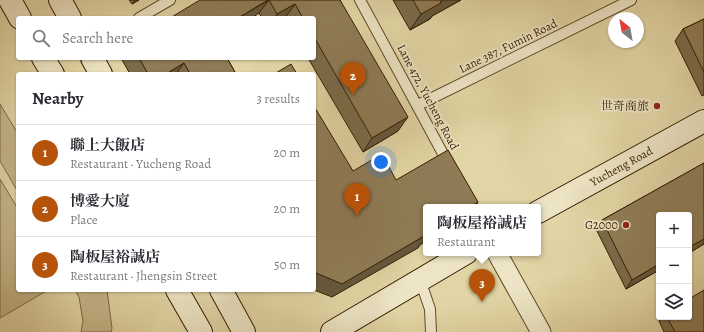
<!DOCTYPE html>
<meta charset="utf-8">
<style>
:root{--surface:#fff;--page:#f2f2f3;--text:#2b2b33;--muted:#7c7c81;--line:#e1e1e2;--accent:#b45309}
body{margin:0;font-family:Alegreya,"Noto Serif TC",serif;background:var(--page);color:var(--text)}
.controls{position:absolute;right:12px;bottom:12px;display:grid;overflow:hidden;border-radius:4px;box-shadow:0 1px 3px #0004}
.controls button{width:36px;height:36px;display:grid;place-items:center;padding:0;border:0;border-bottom:1px solid var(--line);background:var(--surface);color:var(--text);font:20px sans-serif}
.compass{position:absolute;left:608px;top:12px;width:36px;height:36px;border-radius:50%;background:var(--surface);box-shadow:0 1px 3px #0004;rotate:329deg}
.you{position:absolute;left:381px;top:162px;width:14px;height:14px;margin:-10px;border:3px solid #fff;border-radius:50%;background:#1a73e8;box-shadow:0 0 0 6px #1a73e833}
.badge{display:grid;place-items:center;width:26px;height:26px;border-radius:50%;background:var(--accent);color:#fff;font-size:13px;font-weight:700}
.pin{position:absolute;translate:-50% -33px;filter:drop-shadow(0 1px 2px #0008)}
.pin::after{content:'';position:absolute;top:21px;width:14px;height:12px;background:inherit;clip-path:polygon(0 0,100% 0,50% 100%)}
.popup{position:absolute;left:423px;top:204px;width:118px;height:52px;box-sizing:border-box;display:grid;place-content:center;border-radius:4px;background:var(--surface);filter:drop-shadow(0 1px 3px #0005);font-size:13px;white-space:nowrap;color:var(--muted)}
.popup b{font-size:15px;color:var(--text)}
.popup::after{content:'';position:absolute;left:50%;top:100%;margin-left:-8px;border:8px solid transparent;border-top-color:var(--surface)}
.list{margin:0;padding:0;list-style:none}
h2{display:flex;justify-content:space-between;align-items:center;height:52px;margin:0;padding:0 16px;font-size:17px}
h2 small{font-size:13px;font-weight:400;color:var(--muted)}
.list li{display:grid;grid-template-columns:26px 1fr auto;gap:12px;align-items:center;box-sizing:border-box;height:56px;padding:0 16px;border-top:1px solid var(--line)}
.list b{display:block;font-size:15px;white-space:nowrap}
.list p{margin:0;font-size:13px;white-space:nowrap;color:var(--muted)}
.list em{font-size:13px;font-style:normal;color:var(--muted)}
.icon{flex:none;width:22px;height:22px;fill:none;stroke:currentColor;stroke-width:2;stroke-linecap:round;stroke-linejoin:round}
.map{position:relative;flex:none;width:704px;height:332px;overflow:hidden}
.search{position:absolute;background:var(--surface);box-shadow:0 1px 3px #0004;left:16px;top:16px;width:300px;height:44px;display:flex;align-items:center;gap:10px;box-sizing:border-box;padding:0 14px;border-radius:4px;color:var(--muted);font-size:15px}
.panel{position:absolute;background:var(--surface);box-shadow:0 1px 3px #0004;left:16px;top:72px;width:300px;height:220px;border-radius:4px}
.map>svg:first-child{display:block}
.green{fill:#c5b689;stroke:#7d6944}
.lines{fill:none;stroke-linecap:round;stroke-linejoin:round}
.lane-casing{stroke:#604a29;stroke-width:12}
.street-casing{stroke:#604a29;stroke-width:21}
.secondary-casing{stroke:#351c00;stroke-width:24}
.lane{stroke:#ece4c4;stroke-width:10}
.street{stroke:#ece4c4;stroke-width:19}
.secondary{stroke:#ece4c4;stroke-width:22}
.wall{fill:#7b6b4a;stroke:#351c00}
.shaded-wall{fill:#64573c;stroke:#351c00}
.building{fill:#8f7c56;stroke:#351c00}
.poi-dot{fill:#8f2418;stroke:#ece4c4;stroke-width:1.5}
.labels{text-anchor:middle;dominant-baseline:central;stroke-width:3.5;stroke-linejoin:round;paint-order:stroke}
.street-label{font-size:12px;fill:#351c00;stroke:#ece4c4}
.poi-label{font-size:12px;fill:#351c00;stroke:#ece4c4;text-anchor:end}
</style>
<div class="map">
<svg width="704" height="332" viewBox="0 0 704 332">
<rect width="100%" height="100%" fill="#e2d5a5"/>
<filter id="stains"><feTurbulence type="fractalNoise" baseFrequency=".005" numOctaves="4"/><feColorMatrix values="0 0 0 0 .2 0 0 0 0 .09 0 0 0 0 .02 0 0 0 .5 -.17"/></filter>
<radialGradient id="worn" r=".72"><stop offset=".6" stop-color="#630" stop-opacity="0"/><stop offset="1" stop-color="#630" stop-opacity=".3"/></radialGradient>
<path class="green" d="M0,104L18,134V192L0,161Z
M0,179L18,209V290H48L0,318Z
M75,290H107L112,328L111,332H81L83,321L79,297Z"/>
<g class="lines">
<g class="lane-casing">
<path id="lane" d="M360,0L449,165
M139,18L170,0
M418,105L631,0
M420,280L430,309L431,332"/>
</g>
<g class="street-casing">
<path id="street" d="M497,253L541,332"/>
</g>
<g class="secondary-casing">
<g id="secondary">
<path d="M10,0L20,18"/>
<path d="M60,0L70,18"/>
<path d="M43,58L53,74"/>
<path d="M92,58L101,74"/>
<path id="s1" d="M538,212L704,121"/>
<path d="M177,290L201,332"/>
<path d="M221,290L244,332"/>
<path d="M332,332L466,253"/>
</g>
</g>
<use href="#lane" class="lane"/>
<use href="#street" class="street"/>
<use href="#secondary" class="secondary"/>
</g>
<path class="wall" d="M129,0H139L132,4Z
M200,0H340L398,131L363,152L308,58H314V18H262L259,13Z
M393,0H461L432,16L430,19L410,30Z
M704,19V95L702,96L675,41L683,29Z
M121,58H227L236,74H130Z
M704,163V244L689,253V215L659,270L626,289L596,229L602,220Z
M662,317H689L704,332H664L659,321Z"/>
<path class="shaded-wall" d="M135,0H139L132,4Z
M269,0L259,13L252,18H238Z
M443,0H461L432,16L430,19L410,30L421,14Z
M295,4L285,18H275L277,14Z
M184,63L176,74H166Z
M408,117L398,131L363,152L372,138Z
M478,202L475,207H470Z
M426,234V241L420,245L418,248L332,297L314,290V272Z
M704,239V244L689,253V247Z
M659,264V270L626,289L632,280Z"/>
<path class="building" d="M200,0H268L238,18H170Z
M269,0H340L408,117L372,138L314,37V18H303L295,4L277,14Z
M413,0H443L440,2L441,3L421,14Z
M704,19V72L683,29Z
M139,58H227L236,74H190L184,63L166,74H148Z
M291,64L297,74H274Z
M314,106L353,171L382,154L396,180L448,150L478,202L470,207H426V235L342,284L314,272Z
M704,163V239L689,247V215H659V264L632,280L602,220Z
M704,290V332H675L667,317H689V299Z"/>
<g class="poi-dot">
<circle cx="657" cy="106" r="4"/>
<circle cx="626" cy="225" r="4"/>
</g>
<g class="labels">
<g class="street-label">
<text transform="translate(508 46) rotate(-26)">Lane 387, Fumin Road</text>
<text transform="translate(428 97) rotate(62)">Lane 472, Yucheng Road</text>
<text stroke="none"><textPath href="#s1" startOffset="95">Yucheng Road</textPath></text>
</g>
<g class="poi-label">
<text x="649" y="106">世奇商旅</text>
<text x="618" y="225">G2000</text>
</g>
</g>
<rect width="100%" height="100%" filter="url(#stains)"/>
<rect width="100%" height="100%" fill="url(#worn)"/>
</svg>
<div class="controls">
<button>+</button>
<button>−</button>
<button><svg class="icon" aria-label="layers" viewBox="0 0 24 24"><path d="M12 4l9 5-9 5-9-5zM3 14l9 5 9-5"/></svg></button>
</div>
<svg class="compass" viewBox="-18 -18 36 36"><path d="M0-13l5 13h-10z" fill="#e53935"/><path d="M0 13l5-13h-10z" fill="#7c7c81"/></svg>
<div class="you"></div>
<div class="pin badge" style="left:357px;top:216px">1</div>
<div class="pin badge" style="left:353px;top:95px">2</div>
<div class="pin badge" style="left:482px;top:302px">3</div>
<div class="popup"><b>陶板屋裕誠店</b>Restaurant</div>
<div class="search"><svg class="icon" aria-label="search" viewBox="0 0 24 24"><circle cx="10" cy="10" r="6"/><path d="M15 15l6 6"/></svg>Search here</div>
<section class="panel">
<h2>Nearby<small>3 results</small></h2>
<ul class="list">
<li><span class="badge">1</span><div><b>聯上大飯店</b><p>Restaurant · Yucheng Road</p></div><em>20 m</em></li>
<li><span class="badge">2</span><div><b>博愛大廈</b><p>Place</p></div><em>20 m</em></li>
<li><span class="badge">3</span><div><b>陶板屋裕誠店</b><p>Restaurant · Jhengsin Street</p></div><em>50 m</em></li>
</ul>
</section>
</div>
